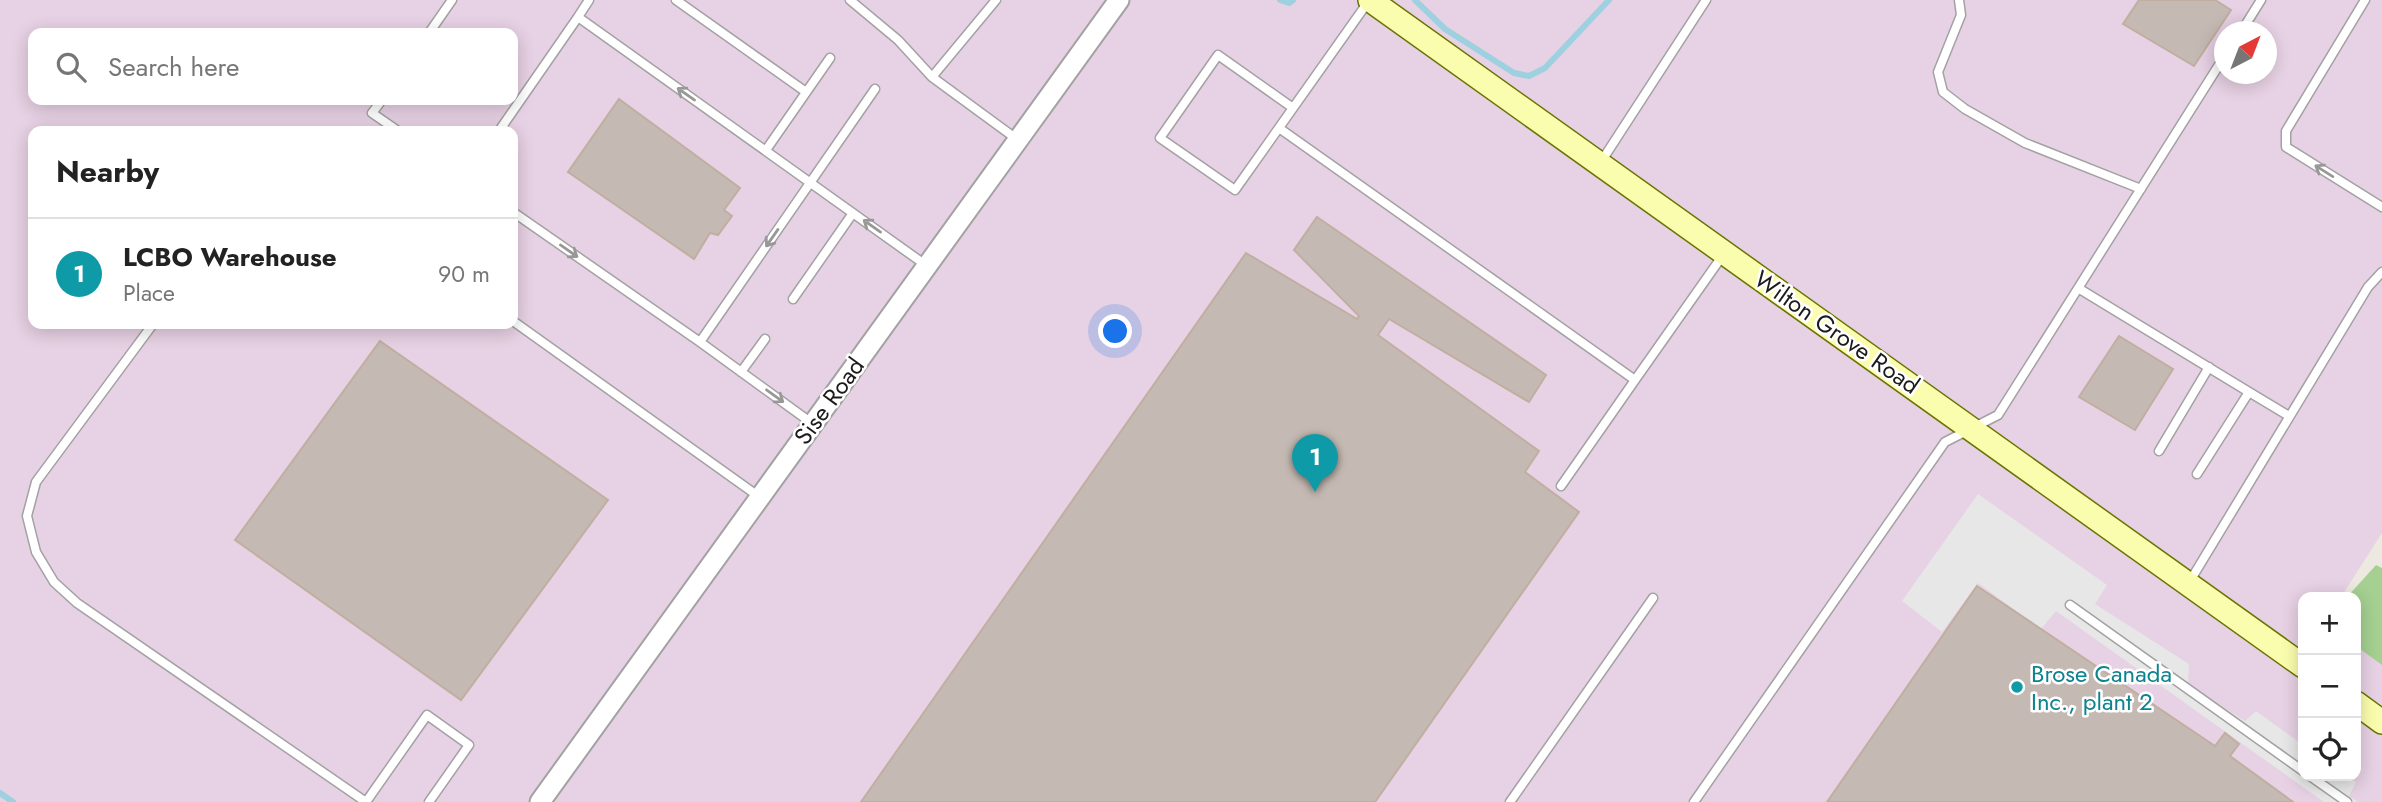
<!DOCTYPE html>
<meta charset="utf-8">
<style>
:root{--surface:#fff;--page:#f6f6f6;--text:#222;--muted:#767676;--line:#e0e0e0;--accent:#1a73e8}
body{margin:0;font-family:Jost,sans-serif;background:var(--page);color:var(--text)}
.controls{position:absolute;right:21px;bottom:21px;display:grid;overflow:hidden;border-radius:14px;box-shadow:0 4px 18px #0003}
.controls button{width:63px;height:63px;display:grid;place-items:center;padding:0;border:0;border-bottom:2px solid var(--line);background:var(--surface);color:var(--text);font:35px sans-serif}
.compass{position:absolute;left:2214px;top:21px;width:63px;height:63px;border-radius:50%;background:var(--surface);box-shadow:0 4px 18px #0003;rotate:42deg}
.you{position:absolute;left:1116px;top:332px;width:24px;height:24px;margin:-18px;border:5px solid #fff;border-radius:50%;background:#1a73e8;box-shadow:0 0 0 10px #1a73e833}
.badge{display:grid;place-items:center;width:46px;height:46px;border-radius:50%;background:var(--accent);color:#fff;font-size:23px;font-weight:700}
.pin{position:absolute;translate:-50% -58px;filter:drop-shadow(0 2px 4px #0008)}
.pin::after{content:'';position:absolute;top:37px;width:24px;height:21px;background:inherit;clip-path:polygon(0 0,100% 0,50% 100%)}
.list{margin:0;padding:0;list-style:none}
h2{display:flex;justify-content:space-between;align-items:center;height:91px;margin:0;padding:0 28px;font-size:30px}
h2 small{font-size:23px;font-weight:400;color:var(--muted)}
.list li{display:grid;grid-template-columns:46px 1fr auto;gap:21px;align-items:center;box-sizing:border-box;height:112px;padding:0 28px;border-top:2px solid var(--line)}
.list b{display:block;font-size:26px;white-space:nowrap}
.list p{margin:0;font-size:23px;white-space:nowrap;color:var(--muted)}
.list em{font-size:23px;font-style:normal;color:var(--muted)}
.icon{flex:none;width:38px;height:38px;fill:none;stroke:currentColor;stroke-width:2;stroke-linecap:round;stroke-linejoin:round}
.map{position:relative;flex:none;width:2382px;height:802px;overflow:hidden}
.search{position:absolute;background:var(--surface);box-shadow:0 4px 18px #0003;left:28px;top:28px;width:490px;height:77px;display:flex;align-items:center;gap:18px;box-sizing:border-box;padding:0 24px;border-radius:14px;color:var(--muted);font-size:26px}
.panel{position:absolute;background:var(--surface);box-shadow:0 4px 18px #0003;left:28px;top:126px;width:490px;height:203px;border-radius:14px}
.map>svg:first-child{display:block}
.industrial{fill:#e7d1e4;fill-rule:evenodd}
.forest{fill:#a5d091}
.parking{fill:#e7e7e7}
.lines{fill:none;stroke-linecap:round;stroke-linejoin:round}
.stream{stroke:#9dd1df;stroke-width:6}
.building{fill:#c5bab3;stroke:#c0aea1;stroke-width:2}
.service-casing{stroke:#a2a2a2;stroke-width:11}
.tertiary-casing{stroke:#a2a2a2;stroke-width:23}
.secondary-casing{stroke:#6a7400;stroke-width:26}
.service{stroke:#fff;stroke-width:8}
.tertiary{stroke:#fff;stroke-width:19}
.secondary{stroke:#fbfdae;stroke-width:23}
.oneway{stroke:#989898}
.culture-dot{fill:#0f9aa8;stroke:#fff;stroke-width:2.5}
.labels{text-anchor:middle;dominant-baseline:central;stroke-width:5;stroke-linejoin:round;paint-order:stroke}
.street-label{font-size:24px;fill:#1b1b1b;stroke:#fff}
.culture-label{font-size:24px;fill:#0d838f;stroke:#fff;text-anchor:start}
</style>
<div class="map">
<svg width="2382" height="802" viewBox="0 0 2382 802">
<rect width="100%" height="100%" fill="#eee9e0"/>
<path class="industrial" d="M0,0H2382V533L2341,597H2303V776H2356V644L2382,663V802H0ZM2224,32H2266V74H2224ZM33,33H513V100H33ZM33,131H513V324H33Z"/>
<path class="forest" d="M2376,565L2382,568V665L2356,646V597H2347Z"/>
<path class="parking" d="M1978,494L2107,585L2095,604L2189,664L2188,685L2245,721L2256,711L2303,745V776H2347L2356,782L2349,796L2358,802H2324L2056,611L2041,629L1978,583L1942,632L1902,601Z"/>
<g class="lines">
<path class="stream" d="M1280,0L1289,3L1293,0
M1415,0L1445,29L1514,73L1529,76L1545,68L1609,0
M0,793L13,802"/>
</g>
<path class="building" d="M2139,0H2215L2231,10L2194,66L2123,24Z
M619,99L740,188L724,210L732,216L718,235L710,233L694,259L568,172Z
M1317,217L1546,375L1529,402L1389,319L1378,335L1539,451L1525,472L1579,512L1375,802H861L1246,253L1357,319L1359,316L1294,250Z
M2119,336L2173,369L2135,430L2079,397Z
M380,341L608,500L461,700L235,540Z
M1977,586L2215,746L2225,733L2239,744L2230,756L2293,802H1827Z"/>
<g class="lines">
<g class="service-casing">
<path id="service" d="M676,0L806,92
M850,0L898,40L932,77L1018,140
M1959,0L1961,15L1938,72L1943,92L1965,109L2025,143L2141,189
M2365,0L2286,131V147L2382,207
M578,17L589,0
M2241,32L2261,0
M429,33L452,0
M932,77L996,0
M382,100L372,113L398,131
M1293,108L1218,55L1160,138L1235,190L1368,2
M1279,128L1635,380L1723,255
M499,131L578,17L927,266
M766,150L830,58
M1601,162L1706,0
M513,212L700,342L813,424
M2078,288L2249,392L2197,474
M793,299L853,213
M513,321L758,496
M153,324L36,482L27,516L36,552L54,582L77,603L366,802
M700,342L875,89
M741,372L765,339
M2249,392L2289,416
M2159,451L2209,367
M1561,486L1635,380
M2190,581L2368,287L2382,272
M2070,605L2303,771
M2310,776L2347,802
M366,802L427,715L469,745L429,802
M1510,802L1653,598
M1694,802L1945,442L1998,415L2224,57"/>
</g>
<g class="tertiary-casing">
<path id="tertiary" d="M540,802L1119,0"/>
</g>
<g class="secondary-casing">
<path id="secondary" d="M1370,0L2303,666
M2356,703L2382,722"/>
</g>
<use href="#service" class="service"/>
<use href="#tertiary" class="tertiary"/>
<use href="#secondary" class="secondary"/>
</g>
<defs><path id="oneway-shaft" d="M-6 0H5M1.5-3L5.5 0L1.5 3" fill="none" stroke-width="1.6" stroke-linecap="round" stroke-linejoin="round" transform="scale(1.75)"/></defs>
<g class="oneway">
<use href="#oneway-shaft" transform="translate(686 94) rotate(-145)"/>
<use href="#oneway-shaft" transform="translate(2324 171) rotate(-148)"/>
<use href="#oneway-shaft" transform="translate(872 226) rotate(-145)"/>
<use href="#oneway-shaft" transform="translate(772 238) rotate(125)"/>
<use href="#oneway-shaft" transform="translate(569 251) rotate(35)"/>
<use href="#oneway-shaft" transform="translate(775 396) rotate(36)"/>
</g>
<circle class="culture-dot" cx="2017" cy="687" r="7"/>
<g class="labels">
<g class="street-label">
<text transform="translate(1837 332) rotate(35)">Wilton Grove Road</text>
<text transform="translate(829 401) rotate(-54)">Sise Road</text>
</g>
<g class="culture-label">
<text x="2031" y="673">Brose Canada<tspan x="2031" dy="28">Inc., plant 2</tspan></text>
</g>
</g>
</svg>
<div class="controls">
<button>+</button>
<button>−</button>
<button><svg class="icon" aria-label="locate" viewBox="0 0 24 24"><circle cx="12" cy="12" r="6"/><path d="M12 2v4M12 18v4M2 12h4M18 12h4"/></svg></button>
</div>
<svg class="compass" viewBox="-18 -18 36 36"><path d="M0-13l5 13h-10z" fill="#e53935"/><path d="M0 13l5-13h-10z" fill="#767676"/></svg>
<div class="you"></div>
<div class="pin badge" style="left:1315px;top:492px;background:#0f9aa8">1</div>
<div class="search"><svg class="icon" aria-label="search" viewBox="0 0 24 24"><circle cx="10" cy="10" r="6"/><path d="M15 15l6 6"/></svg>Search here</div>
<section class="panel">
<h2>Nearby<small></small></h2>
<ul class="list">
<li><span class="badge" style="background:#0f9aa8">1</span><div><b>LCBO Warehouse</b><p>Place</p></div><em>90 m</em></li>
</ul>
</section>
</div>
